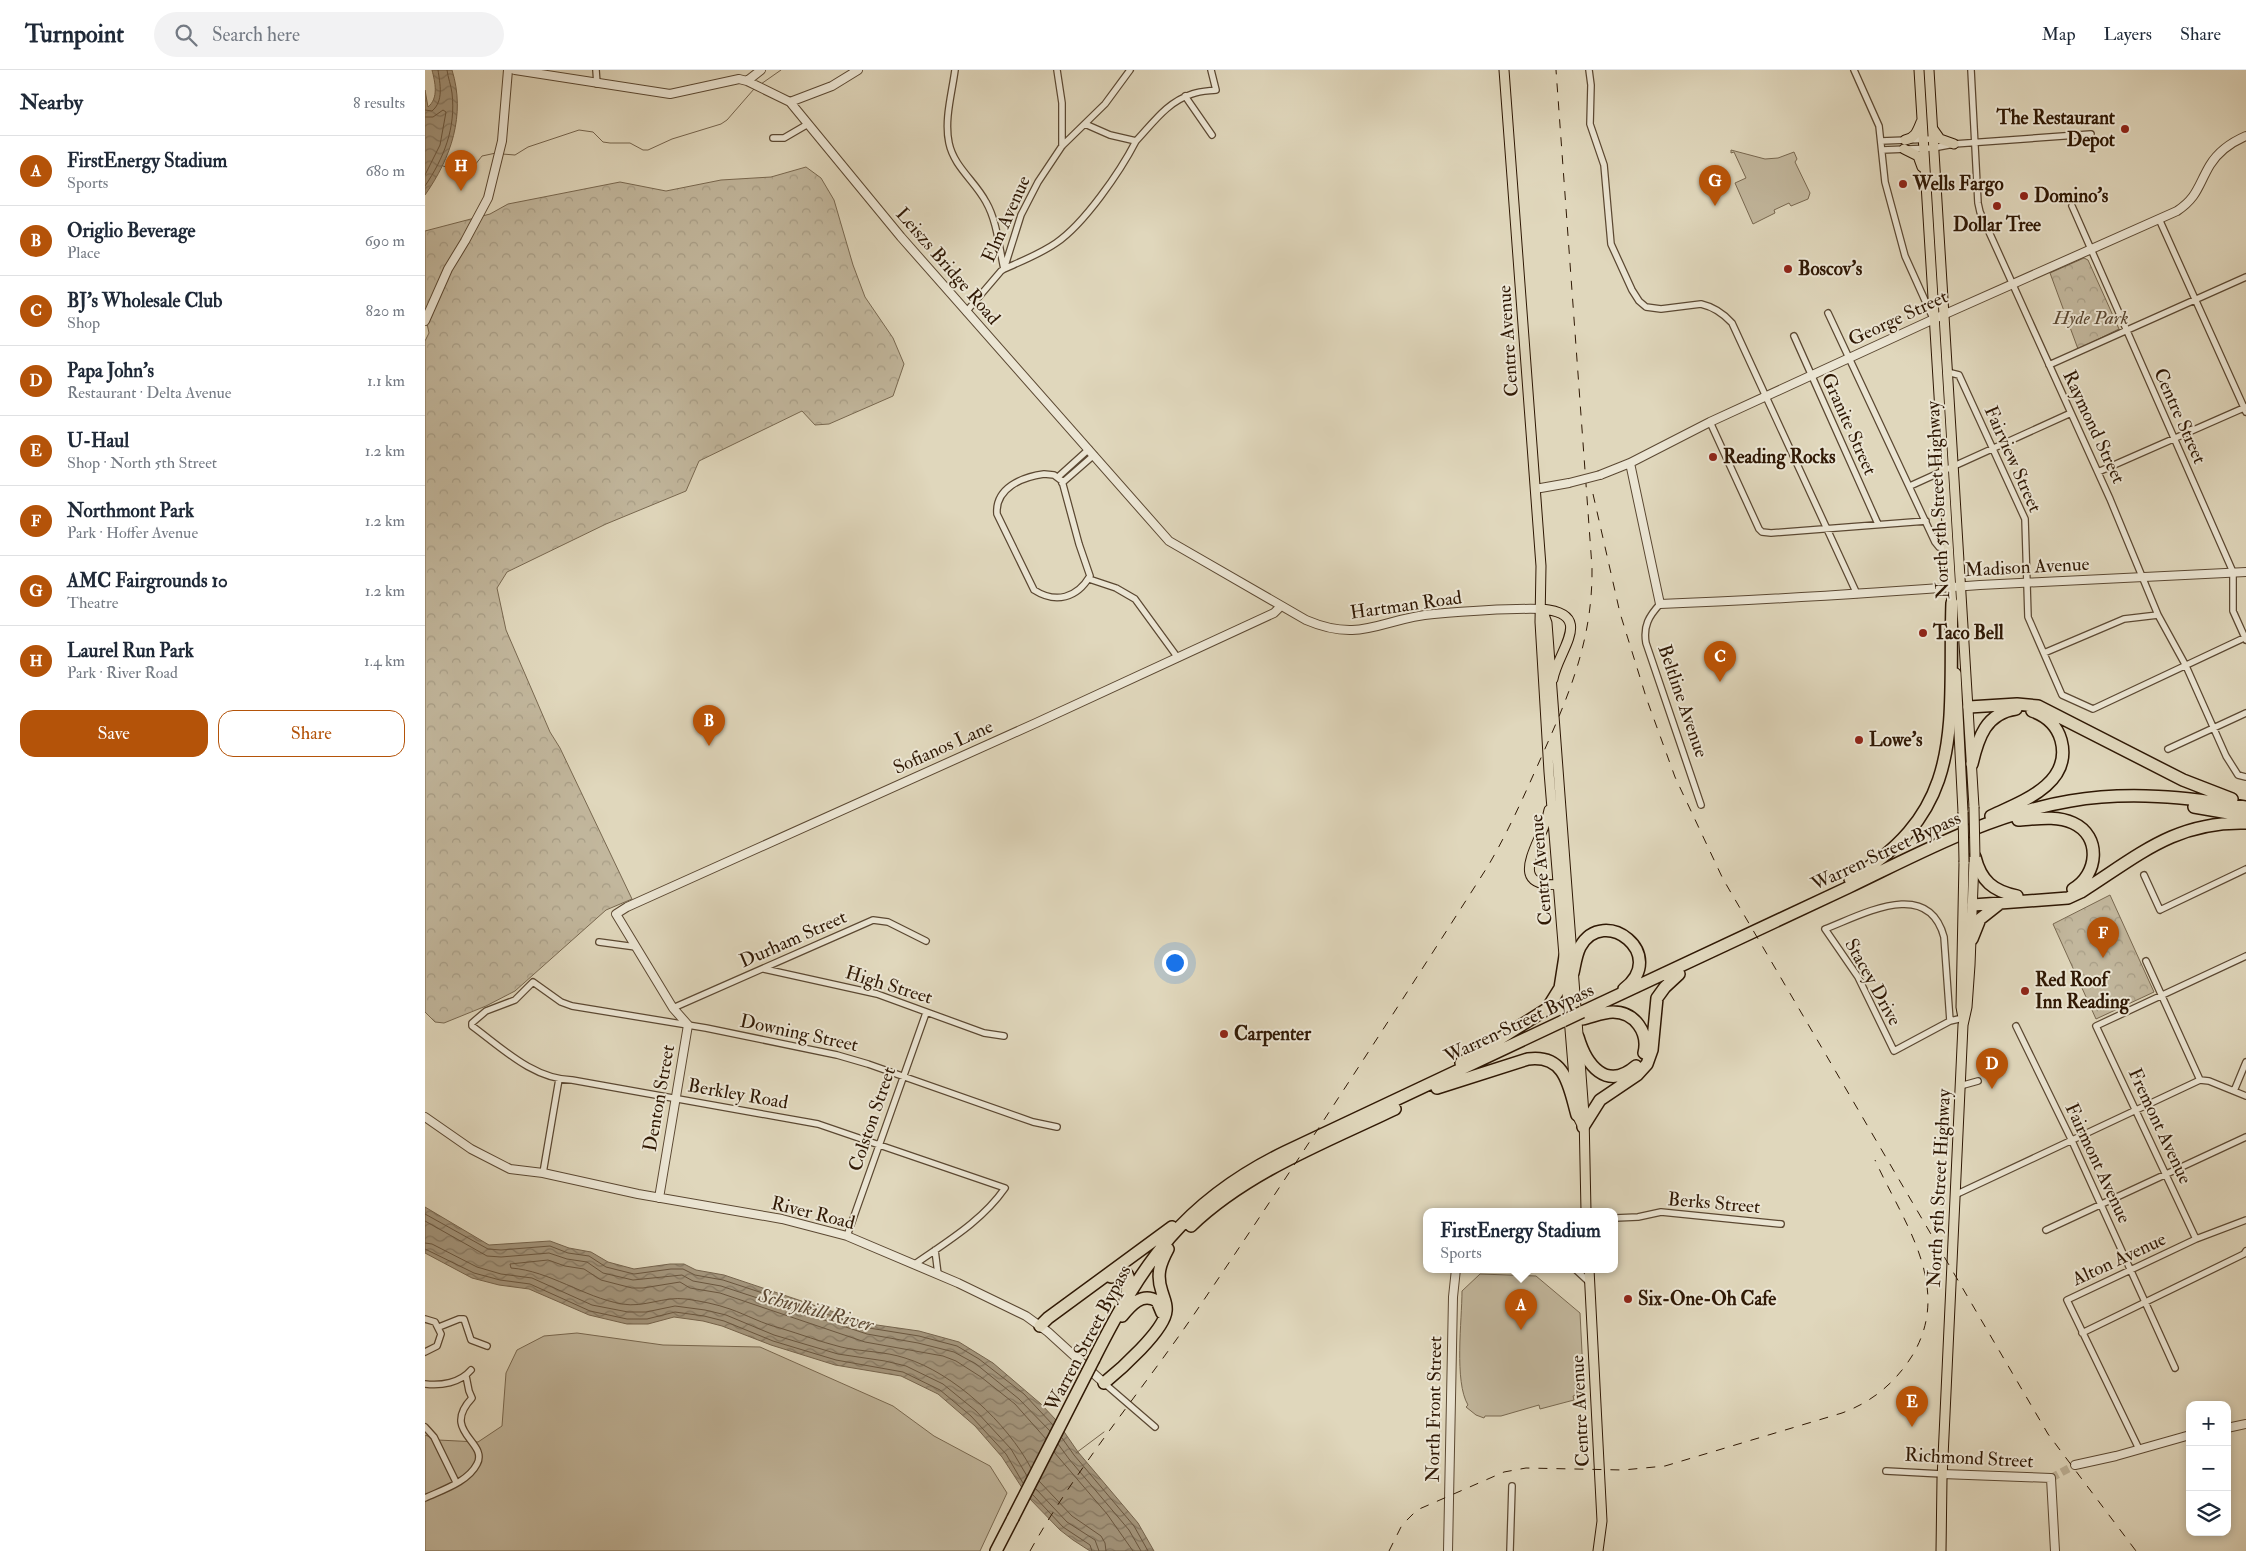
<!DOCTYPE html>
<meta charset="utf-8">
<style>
:root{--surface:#fff;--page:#f2f2f3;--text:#1f2937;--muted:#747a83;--line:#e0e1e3;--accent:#b45309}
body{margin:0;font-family:"IM FELL Double Pica",serif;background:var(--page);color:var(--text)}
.controls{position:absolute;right:15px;bottom:15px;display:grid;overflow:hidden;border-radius:10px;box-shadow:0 2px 8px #0003}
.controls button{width:45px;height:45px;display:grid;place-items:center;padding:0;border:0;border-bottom:1px solid var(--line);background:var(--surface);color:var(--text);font:25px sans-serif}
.you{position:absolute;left:749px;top:892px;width:18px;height:18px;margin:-12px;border:4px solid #fff;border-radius:50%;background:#1a73e8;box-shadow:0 0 0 8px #1a73e833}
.badge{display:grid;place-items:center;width:32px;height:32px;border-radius:50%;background:var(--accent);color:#fff;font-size:16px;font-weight:700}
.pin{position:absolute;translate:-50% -41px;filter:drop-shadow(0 1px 2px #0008)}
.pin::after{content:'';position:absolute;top:26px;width:18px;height:15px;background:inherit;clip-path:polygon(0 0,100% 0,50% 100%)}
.popup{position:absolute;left:998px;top:1138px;width:195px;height:65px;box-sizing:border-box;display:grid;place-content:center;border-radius:10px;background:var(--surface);filter:drop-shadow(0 1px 4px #0005);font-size:16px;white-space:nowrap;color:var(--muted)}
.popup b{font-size:19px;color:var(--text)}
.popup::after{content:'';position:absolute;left:50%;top:100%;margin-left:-10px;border:10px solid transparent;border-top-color:var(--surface)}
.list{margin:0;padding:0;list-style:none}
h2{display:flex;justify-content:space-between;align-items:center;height:65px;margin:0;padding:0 20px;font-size:21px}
h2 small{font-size:16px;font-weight:400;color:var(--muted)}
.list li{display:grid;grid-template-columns:32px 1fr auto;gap:15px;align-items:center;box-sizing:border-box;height:70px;padding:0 20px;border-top:1px solid var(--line)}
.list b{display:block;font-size:19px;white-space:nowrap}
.list p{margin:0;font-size:16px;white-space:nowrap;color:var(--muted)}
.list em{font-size:16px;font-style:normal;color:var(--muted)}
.actions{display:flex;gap:10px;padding:15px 20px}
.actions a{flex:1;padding:11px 0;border:1px solid var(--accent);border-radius:15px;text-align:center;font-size:18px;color:var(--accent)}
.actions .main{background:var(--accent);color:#fff}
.icon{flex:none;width:28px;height:28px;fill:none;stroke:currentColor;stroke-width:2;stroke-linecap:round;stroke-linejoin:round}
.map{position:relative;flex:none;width:1821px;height:1481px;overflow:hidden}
header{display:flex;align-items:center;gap:30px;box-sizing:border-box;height:70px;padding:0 25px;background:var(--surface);border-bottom:1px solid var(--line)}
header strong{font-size:24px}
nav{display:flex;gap:28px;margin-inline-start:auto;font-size:18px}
.search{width:350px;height:45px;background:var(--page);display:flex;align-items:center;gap:12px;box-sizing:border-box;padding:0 18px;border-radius:28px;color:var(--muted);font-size:19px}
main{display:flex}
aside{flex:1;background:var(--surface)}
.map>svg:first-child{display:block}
.grass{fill:#c2b79d;stroke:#786850}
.forest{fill:url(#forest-crowns);stroke:#786850}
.water{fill:url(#water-waves);stroke:#75644d}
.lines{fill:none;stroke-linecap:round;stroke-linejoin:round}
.shore{stroke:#6a5740;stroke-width:1}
.stream{stroke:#75644d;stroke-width:1}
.tertiary-tunnel{stroke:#bdb197;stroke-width:8;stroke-dasharray:8 4;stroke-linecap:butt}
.minor-casing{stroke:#5b4832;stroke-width:8}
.tertiary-casing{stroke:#5b4832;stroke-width:10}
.primary-casing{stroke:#2f1804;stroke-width:11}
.motorway-casing{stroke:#2f1804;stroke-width:14}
.minor{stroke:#ebe5d3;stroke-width:5.5}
.tertiary{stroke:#ebe5d3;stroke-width:8}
.primary{stroke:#e0d7bc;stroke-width:9}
.motorway{stroke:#e0d7bc;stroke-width:11}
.rail{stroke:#2f1804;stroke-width:1;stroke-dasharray:9 9;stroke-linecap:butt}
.tertiary-bridge-casing{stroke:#5b4832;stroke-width:10;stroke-linecap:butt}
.primary-bridge-casing{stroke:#2f1804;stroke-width:11;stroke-linecap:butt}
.motorway-bridge-casing{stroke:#2f1804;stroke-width:14;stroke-linecap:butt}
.tertiary-bridge{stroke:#ebe5d3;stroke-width:8}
.primary-bridge{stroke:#e0d7bc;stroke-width:9}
.motorway-bridge{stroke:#e0d7bc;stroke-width:11}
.poi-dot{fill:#8f2418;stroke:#ebe5d3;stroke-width:2}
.labels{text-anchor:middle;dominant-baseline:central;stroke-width:4;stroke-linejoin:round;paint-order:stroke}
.poi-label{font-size:19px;font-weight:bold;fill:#2f1804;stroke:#ebe5d3;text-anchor:start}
.street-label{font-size:19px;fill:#2f1804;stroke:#ebe5d3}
.park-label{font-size:19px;font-style:italic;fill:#5b4832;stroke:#ebe5d3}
.water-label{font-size:20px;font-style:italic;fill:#5e4a34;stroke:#ebe5d3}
</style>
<header>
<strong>Turnpoint</strong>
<div class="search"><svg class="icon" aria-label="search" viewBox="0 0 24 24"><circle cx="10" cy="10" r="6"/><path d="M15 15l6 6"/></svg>Search here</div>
<nav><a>Map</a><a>Layers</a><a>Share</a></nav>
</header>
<main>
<aside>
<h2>Nearby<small>8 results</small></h2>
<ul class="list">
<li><span class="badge">A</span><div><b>FirstEnergy Stadium</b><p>Sports</p></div><em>680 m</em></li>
<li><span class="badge">B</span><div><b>Origlio Beverage</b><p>Place</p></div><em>690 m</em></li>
<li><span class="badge">C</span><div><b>BJ's Wholesale Club</b><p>Shop</p></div><em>820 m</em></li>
<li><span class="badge">D</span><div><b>Papa John's</b><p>Restaurant · Delta Avenue</p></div><em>1.1 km</em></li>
<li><span class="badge">E</span><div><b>U-Haul</b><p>Shop · North 5th Street</p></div><em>1.2 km</em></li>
<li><span class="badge">F</span><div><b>Northmont Park</b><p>Park · Hoffer Avenue</p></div><em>1.2 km</em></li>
<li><span class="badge">G</span><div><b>AMC Fairgrounds 10</b><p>Theatre</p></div><em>1.2 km</em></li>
<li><span class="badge">H</span><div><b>Laurel Run Park</b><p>Park · River Road</p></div><em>1.4 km</em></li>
</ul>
<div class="actions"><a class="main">Save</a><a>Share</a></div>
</aside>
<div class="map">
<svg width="1821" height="1481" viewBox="0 0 1821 1481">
<defs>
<pattern id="forest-crowns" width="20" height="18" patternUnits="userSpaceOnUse" patternTransform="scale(1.25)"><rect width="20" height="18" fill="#c2b79d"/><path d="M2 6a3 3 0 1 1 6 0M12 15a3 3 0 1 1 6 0" fill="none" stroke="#a79d86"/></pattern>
<pattern id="water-waves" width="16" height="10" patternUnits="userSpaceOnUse" patternTransform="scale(1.25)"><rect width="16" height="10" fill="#a4967d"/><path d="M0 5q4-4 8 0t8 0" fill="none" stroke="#867964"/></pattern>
</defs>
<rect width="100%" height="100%" fill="#e0d7bc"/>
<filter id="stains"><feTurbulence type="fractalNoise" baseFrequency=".004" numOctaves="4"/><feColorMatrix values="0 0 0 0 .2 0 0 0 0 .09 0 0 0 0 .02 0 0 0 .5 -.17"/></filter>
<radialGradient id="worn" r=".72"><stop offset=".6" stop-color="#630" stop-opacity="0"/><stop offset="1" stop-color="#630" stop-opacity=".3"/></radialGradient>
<path class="grass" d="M1306,80L1340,89L1353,88L1369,82L1372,89L1370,92L1385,123L1383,129L1366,136L1364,133L1349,140L1350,143L1328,154L1310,113L1321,108L1309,82L1306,83Z
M1055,1204L1111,1206L1155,1243L1159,1322L1148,1326L1149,1330L1115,1339L1114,1335L1076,1346H1060L1059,1348L1051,1345L1041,1337L1043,1335C1029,1312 1037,1250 1037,1221Z
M152,1263L238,1275L335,1277L468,1336L509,1366L565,1396L582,1423L555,1481H0V1365L13,1370L53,1372L77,1356L81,1303L92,1280L119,1266Z"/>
<path class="forest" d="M381,97L396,108L409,130L428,195L440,227L468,268L479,294L468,326L404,354L390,355L377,341L274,391L261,421L181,454L82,502L72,518L81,560L125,662L135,678L207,829L181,840L90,921L61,936L19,953L10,952L0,942V271L4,263L0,244V161L65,144L83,134L195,112L241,121L296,110L346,107Z
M1659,188L1663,190L1694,259L1653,279L1625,203Z
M1685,825L1729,922L1671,949L1628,854Z"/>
<path class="water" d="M7,0H27C41,45 26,88 0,125V20L3,37C14,28 10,12 7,0Z
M0,1137L64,1175L125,1171L144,1178L166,1182L183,1192L209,1199L245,1194H259L271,1200L299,1205L445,1254L494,1261L534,1272L568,1293L616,1334L631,1350L653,1382L713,1453L729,1481H665L648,1470L635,1460L603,1427L577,1387L550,1356L513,1324L476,1306L410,1295L346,1275L297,1256L278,1251L249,1247L223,1254H202L164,1245L104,1219L74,1215L47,1208L0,1183Z"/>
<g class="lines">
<path class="shore" d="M0,40L7,41C19,31 15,14 13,0
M0,47H8L18,40L21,42L15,75L0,105
M0,116C19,88 31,58 27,23C26,15 23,8 22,0
M0,1144L63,1179L76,1180L125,1176L143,1183L164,1186L181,1197L209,1204L246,1199H258L270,1205L298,1210L444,1258L494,1266L532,1276L554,1289L599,1324L628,1355
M0,1151L62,1186L76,1187L124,1183L142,1189L162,1192L178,1203L208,1210L257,1205L268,1211L296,1216L442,1264L493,1273L529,1282L551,1294L594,1329L625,1361
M0,1173L7,1174L52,1197L76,1204L107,1208L167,1235L203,1242H221L250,1236L280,1240L301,1245L349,1265L413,1284L460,1291L481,1296L518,1314L551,1341L586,1379L602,1406
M0,1179L49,1203L75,1210L105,1214L165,1241L202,1249H222L250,1242L279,1246L299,1251L348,1271L411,1290L478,1302L515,1320L546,1346L581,1384L598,1413
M637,1368L649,1385L709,1456L723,1481
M633,1374L644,1389L704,1460L716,1481
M629,1382L682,1444L708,1481
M606,1398C582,1353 529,1303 480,1288C459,1281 437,1282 416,1277C396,1272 375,1264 355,1258C338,1254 322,1245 305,1239C291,1234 275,1231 261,1229C239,1226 219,1238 197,1234C158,1227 125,1201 86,1198L85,1194L123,1190L140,1196L159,1199L176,1210L207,1218H218L255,1212L265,1218L295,1223L440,1272L518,1286L531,1291L556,1307L590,1334L621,1369
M614,1411L647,1446L676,1466L680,1473L681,1481
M611,1419L642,1452L670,1470L674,1481
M608,1425L638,1457L665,1475L667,1481"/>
<path class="stream" d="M336,14L356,0
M77,84L90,85L103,77L154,60L168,62L178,72L185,73H205L218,80H223L247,69L296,54L302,50L329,19
M18,96L36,101L46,100L57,86L71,83
M651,1383L679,1362"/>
<path class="tertiary-tunnel" d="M1626,1408L1650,1395"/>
<g class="minor-casing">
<path id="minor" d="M171,0L172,14
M530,0C527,23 519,50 524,73C529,97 550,111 561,132C572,151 574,177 579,199C597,191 615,184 631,173C659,154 695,102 711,71
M632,0L637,33V76
M1164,0L1166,15L1165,54L1179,95L1186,174L1207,220L1214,231L1221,237L1236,239L1276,234C1289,237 1298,243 1307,253L1432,524
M1429,0L1454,56L1460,112L1480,186L1507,246
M1546,0L1553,133L1555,142L1685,429L1733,545L1761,596L1801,686L1813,705L1821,707
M760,26L787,65
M660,54L685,65L711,71C728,53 742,32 767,24C775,21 783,21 791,20L786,0
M348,68H359L383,54
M1456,71L1508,69
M1457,80L1508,78L1529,74L1666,64
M1647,136L1808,502V541L1821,570
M1734,149L1821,342
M541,242L576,201L579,199L596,145L613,112L637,76L680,34L705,0
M1403,243L1510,472L1514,477L1524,479
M1369,266L1453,454
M1624,295L1821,207
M1522,302L1534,305L1600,449L1603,547L1637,625L1668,639L1821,567
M1285,352L1334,459L1337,462L1346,463L1501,451
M1673,402L1821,337
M619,404L629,405L637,411L654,474L665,506C652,528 631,534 609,520L572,444C570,418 597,407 619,404Z
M633,407L664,379
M637,413L669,385
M1485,416L1646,343
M664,509L691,518L710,529L753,588
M1235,534C1224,546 1218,556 1221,573L1276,735
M1619,583L1699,549L1733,545
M1743,679L1821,643
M1719,805L1735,840L1821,799
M174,872L211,877
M1721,891L1775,1010L1784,1011L1821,1026
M339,899L452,924L559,963L579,966
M248,938L448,850L463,852L501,871
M1525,951L1519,867C1503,807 1437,845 1400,859L1433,907L1469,981L1525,951L1538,948
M1591,956L1647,1071L1750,1298
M1535,1016L1553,1011
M1809,1021L1821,992
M118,1103L134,1009
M1530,1125L1775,1010
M1190,1148L1213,1147L1236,1142L1356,1154
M1621,1160L1821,1067
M422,1166L501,943
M1771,1169L1671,956L1821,886
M510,1180L513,1204
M490,1194C523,1171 557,1151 580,1118L393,1054L147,1010C108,1009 77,978 47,956V953L61,941L90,930L108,912L136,932L147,936L281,958L412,985L443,994L608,1052L632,1057
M1150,1199L1164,1212
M0,1249L10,1252L16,1264L12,1276L0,1282
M14,1257L34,1249H39L46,1270L62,1276
M1657,1263L1819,1184L1821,1181
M679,1313L730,1357
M0,1314C16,1316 35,1313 46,1300
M0,1357L9,1367L31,1412
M1714,1379L1642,1230L1771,1169L1821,1150
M1461,1401L1517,1404
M0,1428C17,1420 43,1412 52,1394C64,1372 15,1362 47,1328L44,1321L41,1306
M1085,1481L1087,1416"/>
</g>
<g class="tertiary-casing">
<path id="tertiary" d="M90,0L245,24L314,9L322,11L365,32L476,167L744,471L881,550C937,574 957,548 1009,544C1044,541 1081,538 1117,539
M322,11L336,0
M365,32L407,16L433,0
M0,251L23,199L40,171L63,128L77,71L83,0
M1205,393L1235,534C1342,530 1449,523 1555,515L1821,502
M1175,405L1205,393L1285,352L1509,249L1752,141C1773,127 1773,115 1785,95C1793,82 1807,72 1821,66
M1110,419L1144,413
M0,1047L46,1079L85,1099L118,1103L213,1124L357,1149L422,1166L533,1213L601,1246L623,1262L679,1313
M234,1128L263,955L248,938L191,844L202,837L611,653L849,543L856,536
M1802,1358L1821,1354
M1650,1395L1691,1386L1765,1365
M1517,1404L1626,1408L1630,1481
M1023,1481L1028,1227L1031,1199"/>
</g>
<g class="primary-casing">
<path id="primary" d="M1079,0L1111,429L1116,496L1115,552L1124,702L1152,1045L1158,1057
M1494,0L1527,537
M1504,0L1549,737
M1508,59L1515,69L1529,74
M1480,70C1490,68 1492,62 1496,52
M1479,79L1493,86L1497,97
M1117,539C1171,544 1133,580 1128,609
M1118,542L1122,553L1159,1044L1161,1141
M1531,603L1538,742
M1124,740C1119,771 1074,821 1140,814
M1538,948L1536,937L1539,792
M1164,1199L1177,1451L1173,1481
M1516,1481L1517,1409L1538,955L1542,937L1545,895L1549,790"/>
</g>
<g class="motorway-casing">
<path id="motorway" d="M1544,637L1592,634L1613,636L1758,710L1807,729
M1547,694C1553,668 1561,643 1591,639
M1769,737L1821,746
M1566,746C1596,732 1648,714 1636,670C1632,656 1621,646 1607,641
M1593,750C1611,749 1631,745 1648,753C1677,766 1673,805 1648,819
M1550,787C1556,811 1568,821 1592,826
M1425,809C1544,740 1523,652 1527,533
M1548,835L1643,828L1656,822C1713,786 1750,751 1821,753
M1547,869L1555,849L1574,834
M1148,903C1150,894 1151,885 1155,877C1179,834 1244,885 1199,919
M1157,942C1246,901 1335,859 1424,817C1495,783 1566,744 1645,731C1704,721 1762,727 1821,737
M1157,949C1167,947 1178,942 1188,942C1210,942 1224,963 1219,983
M1153,967C1161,994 1181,1022 1211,996
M1036,993L1122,939L1135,918L1140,886
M1012,1018L1103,989C1141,984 1144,1017 1152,1045
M1158,1057L1175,1030L1212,1005L1222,994L1227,980L1232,928L1240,917L1254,904
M766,1156C822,1102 901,1072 970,1039
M686,1207L694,1202L702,1204L705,1212L702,1221
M697,1246C706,1235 717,1222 732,1231L737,1243
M615,1256L623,1248L747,1157
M669,1289C718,1192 759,1131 860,1082L1138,951
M679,1313C695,1300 740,1260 741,1241C742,1234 739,1229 737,1222C731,1205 735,1194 743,1179
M571,1481L588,1448"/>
</g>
<use href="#minor" class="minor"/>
<use href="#tertiary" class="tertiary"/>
<use href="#primary" class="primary"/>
<use href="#motorway" class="motorway"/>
<path class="rail" d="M1168,424L1195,543L1222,630L1250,707L1298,809L1623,1364L1711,1481
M605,1481C653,1395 717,1321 772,1240C872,1093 968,945 1063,796C1083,762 1099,726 1115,690C1144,625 1168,570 1167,497L1131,0
M964,1481L977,1455L992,1440L1079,1402L1101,1398L1198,1400L1240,1396L1417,1343C1447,1332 1470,1313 1487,1286C1529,1217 1478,1152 1450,1090"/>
<g class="tertiary-bridge-casing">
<path id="tertiary-bridge" d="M1144,413L1175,405"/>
</g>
<g class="primary-bridge-casing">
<path id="primary-bridge" d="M1549,737L1550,787
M1538,742L1539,792"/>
</g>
<g class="motorway-bridge-casing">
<path id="motorway-bridge" d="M1138,951L1157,942
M588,1448L669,1289"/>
</g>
<use href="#tertiary-bridge" class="tertiary-bridge"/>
<use href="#primary-bridge" class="primary-bridge"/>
<use href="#motorway-bridge" class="motorway-bridge"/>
</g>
<g class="poi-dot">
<circle cx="1700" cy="59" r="5"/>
<circle cx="1478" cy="114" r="5"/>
<circle cx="1599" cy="126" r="5"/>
<circle cx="1572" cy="136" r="5"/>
<circle cx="1363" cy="199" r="5"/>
<circle cx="1288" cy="387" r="5"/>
<circle cx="1498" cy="563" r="5"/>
<circle cx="1434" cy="670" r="5"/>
<circle cx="1600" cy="921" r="5"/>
<circle cx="799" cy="964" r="5"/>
<circle cx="1203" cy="1229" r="5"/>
</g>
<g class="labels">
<g class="poi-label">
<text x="1690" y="48" text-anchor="end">The Restaurant<tspan x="1690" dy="22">Depot</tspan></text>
<text x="1488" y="114">Wells Fargo</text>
<text x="1609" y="126">Domino's</text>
<text x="1572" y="155" text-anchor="middle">Dollar Tree</text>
<text x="1373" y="199">Boscov's</text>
<text x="1298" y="387">Reading Rocks</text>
<text x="1508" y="563">Taco Bell</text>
<text x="1444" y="670">Lowe's</text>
<text x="1610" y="910">Red Roof<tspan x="1610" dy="22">Inn Reading</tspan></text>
<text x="809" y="964">Carpenter</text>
<text x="1213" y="1229">Six-One-Oh Cafe</text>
</g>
<g class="street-label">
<text transform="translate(581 149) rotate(-66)">Elm Avenue</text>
<text transform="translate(523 196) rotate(49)">Leiszs Bridge Road</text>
<text transform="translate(1473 248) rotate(-25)">George Street</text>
<text transform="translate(1083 271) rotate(-94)">Centre Avenue</text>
<text transform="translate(1755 346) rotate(66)">Centre Street</text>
<text transform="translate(1424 354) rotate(66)">Granite Street</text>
<text transform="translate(1669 357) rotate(65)">Raymond Street</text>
<text transform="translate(1588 389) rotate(66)">Fairview Street</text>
<text transform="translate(1513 430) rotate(-93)">North 5th Street Highway</text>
<text transform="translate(1602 497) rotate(-3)">Madison Avenue</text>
<text transform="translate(981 535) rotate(-8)">Hartman Road</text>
<text transform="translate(1258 631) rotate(71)">Beltline Avenue</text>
<text transform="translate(518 677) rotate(-24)">Sofianos Lane</text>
<text transform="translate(1461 781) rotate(-25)">Warren Street Bypass</text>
<text transform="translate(1116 800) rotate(-95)">Centre Avenue</text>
<text transform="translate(368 869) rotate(-24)">Durham Street</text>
<text transform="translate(1448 912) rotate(61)">Stacey Drive</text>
<text transform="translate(464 915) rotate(17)">High Street</text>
<text transform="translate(1094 953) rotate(-25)">Warren Street Bypass</text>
<text transform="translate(374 963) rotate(12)">Downing Street</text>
<text transform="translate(313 1024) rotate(10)">Berkley Road</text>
<text transform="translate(234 1028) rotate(-80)">Denton Street</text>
<text transform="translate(447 1049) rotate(-71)">Colston Street</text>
<text transform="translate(1735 1056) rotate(65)">Fremont Avenue</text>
<text transform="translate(1673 1093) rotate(65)">Fairmont Avenue</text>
<text transform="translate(1514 1118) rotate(-87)">North 5th Street Highway</text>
<text transform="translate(1289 1133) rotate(5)">Berks Street</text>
<text transform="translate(388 1143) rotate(14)">River Road</text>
<text transform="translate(1694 1189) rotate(-25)">Alton Avenue</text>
<text transform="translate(663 1268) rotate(-62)">Warren Street Bypass</text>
<text transform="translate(1009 1339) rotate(-89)">North Front Street</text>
<text transform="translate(1155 1341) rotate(-93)">Centre Avenue</text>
<text transform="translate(1544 1388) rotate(3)">Richmond Street</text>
</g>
<g class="park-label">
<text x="1666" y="248">Hyde Park</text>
</g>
<g class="water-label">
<text transform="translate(391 1240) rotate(15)">Schuylkill River</text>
</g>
</g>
<rect width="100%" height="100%" filter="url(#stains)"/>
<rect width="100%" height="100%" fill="url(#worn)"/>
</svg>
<div class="controls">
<button>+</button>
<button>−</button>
<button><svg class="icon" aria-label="layers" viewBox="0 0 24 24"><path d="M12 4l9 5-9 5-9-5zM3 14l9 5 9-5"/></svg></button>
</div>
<div class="you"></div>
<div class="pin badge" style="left:1096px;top:1260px">A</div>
<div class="popup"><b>FirstEnergy Stadium</b>Sports</div>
<div class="pin badge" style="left:284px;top:676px">B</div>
<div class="pin badge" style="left:1295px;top:612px">C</div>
<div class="pin badge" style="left:1567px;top:1019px">D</div>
<div class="pin badge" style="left:1487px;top:1357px">E</div>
<div class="pin badge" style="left:1678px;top:888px">F</div>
<div class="pin badge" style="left:1290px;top:136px">G</div>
<div class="pin badge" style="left:36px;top:121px">H</div>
</div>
</main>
